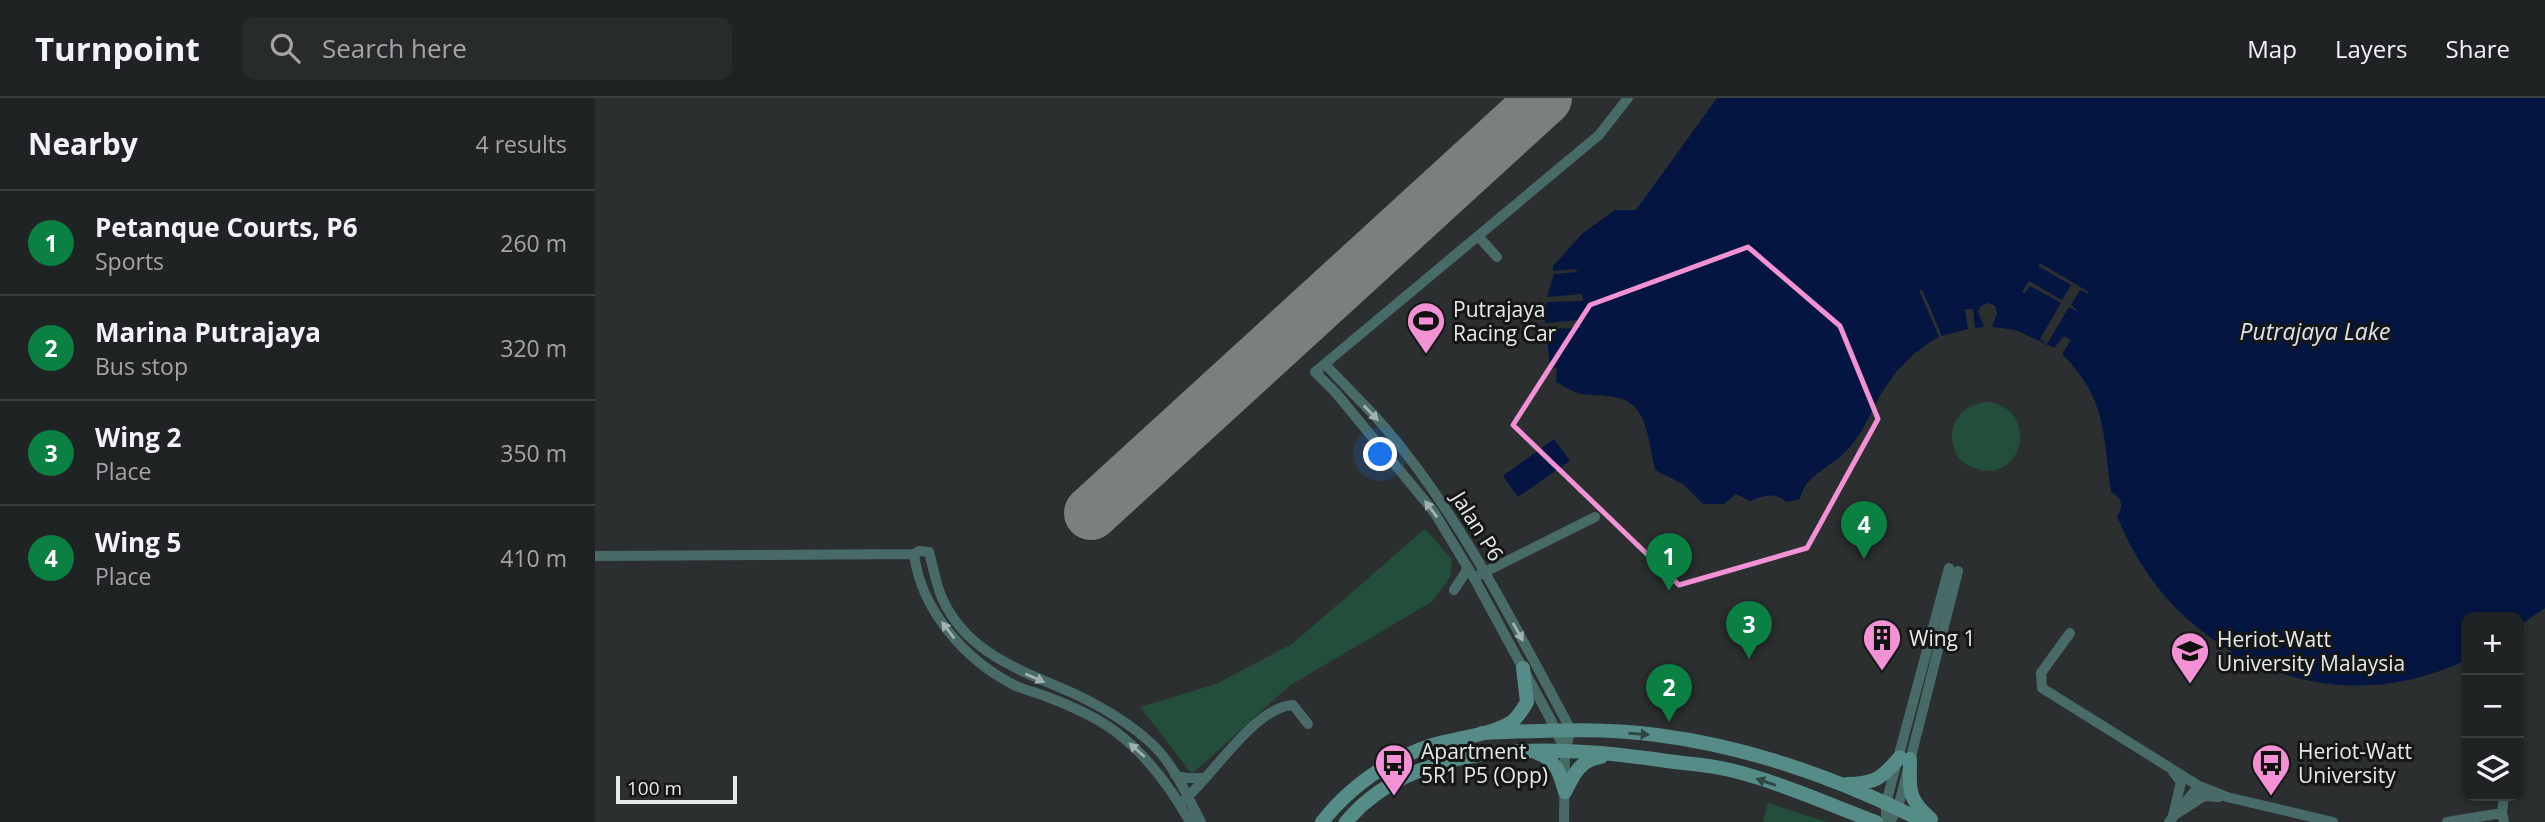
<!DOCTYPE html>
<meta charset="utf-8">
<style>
:root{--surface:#202324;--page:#282b2c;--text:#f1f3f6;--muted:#a2a4a6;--line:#3d4041;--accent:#0b8043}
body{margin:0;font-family:"Open Sans",sans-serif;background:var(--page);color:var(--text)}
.controls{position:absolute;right:21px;bottom:21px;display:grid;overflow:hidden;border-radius:14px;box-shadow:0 4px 10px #0003}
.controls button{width:63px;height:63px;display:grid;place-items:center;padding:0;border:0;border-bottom:2px solid var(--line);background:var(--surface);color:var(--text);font:35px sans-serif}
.scale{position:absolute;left:21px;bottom:18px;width:121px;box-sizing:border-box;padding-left:7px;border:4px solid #e7eaea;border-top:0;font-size:19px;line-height:24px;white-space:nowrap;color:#e7eaea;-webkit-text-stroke:5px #151717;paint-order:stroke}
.you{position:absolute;left:786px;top:357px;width:24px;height:24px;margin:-18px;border:5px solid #fff;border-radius:50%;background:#1a73e8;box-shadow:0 0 0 10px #1a73e833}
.badge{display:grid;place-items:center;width:46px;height:46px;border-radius:50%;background:var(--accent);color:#fff;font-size:23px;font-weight:700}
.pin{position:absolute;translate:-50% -58px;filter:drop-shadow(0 2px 4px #0008)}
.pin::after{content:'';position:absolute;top:37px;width:24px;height:21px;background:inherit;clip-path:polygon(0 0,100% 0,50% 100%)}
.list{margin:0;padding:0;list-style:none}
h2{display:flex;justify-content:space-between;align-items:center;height:91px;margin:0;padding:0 28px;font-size:30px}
h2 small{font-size:23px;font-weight:400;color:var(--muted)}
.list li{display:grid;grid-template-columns:46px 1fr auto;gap:21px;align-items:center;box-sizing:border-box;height:105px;padding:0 28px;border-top:2px solid var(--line)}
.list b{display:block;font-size:26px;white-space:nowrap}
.list p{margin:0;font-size:23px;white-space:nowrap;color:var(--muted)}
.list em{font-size:23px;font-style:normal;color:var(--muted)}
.icon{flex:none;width:38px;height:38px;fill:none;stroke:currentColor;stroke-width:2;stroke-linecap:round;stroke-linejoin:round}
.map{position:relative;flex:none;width:1950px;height:724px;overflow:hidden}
header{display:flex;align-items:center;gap:42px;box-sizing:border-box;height:98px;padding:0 35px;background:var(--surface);border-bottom:2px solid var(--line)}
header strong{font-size:33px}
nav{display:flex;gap:38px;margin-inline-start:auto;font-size:24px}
.search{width:490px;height:63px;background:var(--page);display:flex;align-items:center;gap:18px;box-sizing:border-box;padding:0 24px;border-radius:14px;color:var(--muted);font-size:26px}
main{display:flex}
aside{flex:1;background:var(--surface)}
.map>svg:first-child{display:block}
.green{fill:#224e3b}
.water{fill:#041541}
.pier{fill:#2b2f30}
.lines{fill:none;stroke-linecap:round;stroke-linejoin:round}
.runway{stroke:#7b7f80;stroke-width:54}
.street{stroke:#496b67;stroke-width:10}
.secondary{stroke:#558c87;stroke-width:14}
.oneway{fill:#a0b1af}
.oneway2{fill:#2f4644}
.marked{fill:none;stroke:#f391d5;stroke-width:5;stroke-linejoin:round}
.labels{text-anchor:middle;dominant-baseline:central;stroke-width:6;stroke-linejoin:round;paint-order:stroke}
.poi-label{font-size:21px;fill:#e7eaea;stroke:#151717;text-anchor:start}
.street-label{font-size:21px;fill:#e7eaea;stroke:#151717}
.water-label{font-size:23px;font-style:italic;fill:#dde5f5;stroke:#151717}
</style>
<header>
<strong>Turnpoint</strong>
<div class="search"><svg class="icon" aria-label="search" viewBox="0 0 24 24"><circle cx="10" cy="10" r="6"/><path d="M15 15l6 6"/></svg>Search here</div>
<nav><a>Map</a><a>Layers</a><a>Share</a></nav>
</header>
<main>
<aside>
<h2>Nearby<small>4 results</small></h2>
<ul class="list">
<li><span class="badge">1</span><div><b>Petanque Courts, P6</b><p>Sports</p></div><em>260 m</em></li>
<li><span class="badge">2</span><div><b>Marina Putrajaya</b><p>Bus stop</p></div><em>320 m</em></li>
<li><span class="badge">3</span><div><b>Wing 2</b><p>Place</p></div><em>350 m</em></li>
<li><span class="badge">4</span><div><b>Wing 5</b><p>Place</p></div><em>410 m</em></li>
</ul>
</aside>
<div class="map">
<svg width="1950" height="724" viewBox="0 0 1950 724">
<rect width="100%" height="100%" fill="#2b2f30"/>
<path class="green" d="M1396,304C1445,315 1427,385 1382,371C1371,368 1362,361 1359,350C1350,325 1371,303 1396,304Z
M830,431L857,461L855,479L838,503L694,588L597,676L545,609L621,586L697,546Z
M1173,705L1232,724H1168Z"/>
<path class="water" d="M1122,0H1950V510L1924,528V519H1871V562C1802,595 1729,596 1660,565L1653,569L1644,568L1639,562L1638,554C1584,523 1545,476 1522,418C1529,409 1527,399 1516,394C1508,335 1512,301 1467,256L1476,242L1469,238L1459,250L1421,232L1397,229L1402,215L1400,208L1393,205L1386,208L1383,214L1389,229L1380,230L1378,211H1370L1373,231L1347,238L1327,191L1324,192L1344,239C1315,255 1297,276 1281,305C1273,321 1265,339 1252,352C1236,370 1210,376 1205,401L1191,404C1180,393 1168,398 1155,403L1141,396L1129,406H1108L1088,386L1060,372C1056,355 1054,333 1046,318C1034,294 1008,299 986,296C978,294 969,288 961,284L962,270L955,269L951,231L985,230V222L950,225L952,204L988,203L987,196L952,199L959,176L982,174L981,171L958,173V168L988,135L1020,112H1041Z
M959,341L975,363L923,399L908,378Z"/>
<path class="pier" d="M1445,165L1494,194L1493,196L1485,192L1476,207L1482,212L1481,213L1474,209L1452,246L1445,241L1466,205L1435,188L1430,195L1427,194L1434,183L1467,202L1476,187L1443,168Z"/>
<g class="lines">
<path class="runway" d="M496,415L950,0"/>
<path class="street" d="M883,138L902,159
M730,266C750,288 773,309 792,332C868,422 920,529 976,632L970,653L969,724
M319,456C326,512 370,562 419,587C429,592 440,594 450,598C474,607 500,618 521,634C553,658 576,690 595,724
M0,458L319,456L324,453L334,454C338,469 341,486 347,500C373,558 430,573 482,597C509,610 536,626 558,647C579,667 592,698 606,724
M884,477L1000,419
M859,492L870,475L872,469
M1475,535L1446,575L1447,590L1604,688L1632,699L1738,724
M970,653L956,622L879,480L839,414L741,295L720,274L1004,37L1033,0
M1578,674L1586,684L1578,718
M580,677L592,680H610
M1909,698L1907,715L1909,724
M588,703C618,678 659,609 698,607L713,626
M1578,718L1609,698L1624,699
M1291,724V705L1354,470
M1295,724L1303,710L1363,473
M1574,724L1604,688
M1852,724L1907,715"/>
<path class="secondary" d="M887,635C945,633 1004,629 1062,637C1155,649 1247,682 1330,724
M942,655C962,662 965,676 970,694
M1315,661C1315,691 1311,700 1336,721
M1252,686C1280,686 1287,680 1305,659
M970,694C978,678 985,661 1006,659
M727,724C753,691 786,667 826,651C852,640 892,639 915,625C922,621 928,611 932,604L928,570
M751,724C824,636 970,648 1072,663C1093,666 1115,667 1135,672C1182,683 1235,707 1281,724"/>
</g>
<defs><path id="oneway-solid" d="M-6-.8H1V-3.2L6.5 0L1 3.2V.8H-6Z" transform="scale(1.75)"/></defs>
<g class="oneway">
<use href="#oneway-solid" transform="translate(776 315) rotate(46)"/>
<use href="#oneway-solid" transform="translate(836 411) rotate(-127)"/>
<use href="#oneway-solid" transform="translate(353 532) rotate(-127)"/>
<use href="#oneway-solid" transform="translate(923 534) rotate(61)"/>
<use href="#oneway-solid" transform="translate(440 580) rotate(24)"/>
<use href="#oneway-solid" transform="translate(542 652) rotate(-138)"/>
</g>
<g class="oneway2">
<use href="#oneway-solid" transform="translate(1044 636) rotate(4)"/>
<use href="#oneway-solid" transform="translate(1171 684) rotate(-161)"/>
</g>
<path class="marked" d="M1153,149L1245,228L1283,321L1212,450L1084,487L918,327L995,207Z"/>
<defs>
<g id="stadium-pin" transform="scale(2.0125)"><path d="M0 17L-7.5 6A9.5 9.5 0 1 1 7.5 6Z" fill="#f391d5" stroke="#151717"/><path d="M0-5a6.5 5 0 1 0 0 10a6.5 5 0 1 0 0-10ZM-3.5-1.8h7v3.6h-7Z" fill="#111"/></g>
<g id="building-pin" transform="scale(2.0125)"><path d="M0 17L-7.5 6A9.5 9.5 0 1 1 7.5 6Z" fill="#f391d5" stroke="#151717"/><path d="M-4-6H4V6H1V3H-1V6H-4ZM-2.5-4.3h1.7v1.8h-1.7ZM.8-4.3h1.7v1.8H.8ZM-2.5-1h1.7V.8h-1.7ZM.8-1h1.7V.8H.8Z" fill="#111"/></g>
<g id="university-pin" transform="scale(2.0125)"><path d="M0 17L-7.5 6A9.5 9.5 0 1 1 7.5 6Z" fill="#f391d5" stroke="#151717"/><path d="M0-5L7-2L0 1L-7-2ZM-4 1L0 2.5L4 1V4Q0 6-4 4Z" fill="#111"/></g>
<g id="bus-pin" transform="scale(2.0125)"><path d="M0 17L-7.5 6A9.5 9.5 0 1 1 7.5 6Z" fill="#f391d5" stroke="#151717"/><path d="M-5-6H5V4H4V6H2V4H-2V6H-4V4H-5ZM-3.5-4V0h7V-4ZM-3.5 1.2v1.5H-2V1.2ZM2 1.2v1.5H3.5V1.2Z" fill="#111"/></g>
</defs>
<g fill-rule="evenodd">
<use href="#stadium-pin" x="831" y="223"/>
<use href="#building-pin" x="1287" y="540"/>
<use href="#university-pin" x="1595" y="553"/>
<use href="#bus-pin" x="799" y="665"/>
<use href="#bus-pin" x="1676" y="665"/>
</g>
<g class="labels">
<g class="poi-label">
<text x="858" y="211">Putrajaya<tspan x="858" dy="24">Racing Car</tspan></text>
<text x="1314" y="540">Wing 1</text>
<text x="1622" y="541">Heriot-Watt<tspan x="1622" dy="24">University Malaysia</tspan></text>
<text x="826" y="653">Apartment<tspan x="826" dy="24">5R1 P5 (Opp)</tspan></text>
<text x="1703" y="653">Heriot-Watt<tspan x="1703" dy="24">University</tspan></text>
</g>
<g class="street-label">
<text transform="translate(883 428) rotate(58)">Jalan P6</text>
</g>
<g class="water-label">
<text x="1720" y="233">Putrajaya Lake</text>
</g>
</g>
</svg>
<div class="controls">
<button>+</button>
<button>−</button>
<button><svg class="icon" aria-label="layers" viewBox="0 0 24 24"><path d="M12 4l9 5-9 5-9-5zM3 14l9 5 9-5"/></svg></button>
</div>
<div class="scale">100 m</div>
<div class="you"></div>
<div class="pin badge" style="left:1074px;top:493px">1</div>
<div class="pin badge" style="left:1074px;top:624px">2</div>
<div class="pin badge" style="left:1154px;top:561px">3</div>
<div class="pin badge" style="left:1269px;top:461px">4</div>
</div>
</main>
